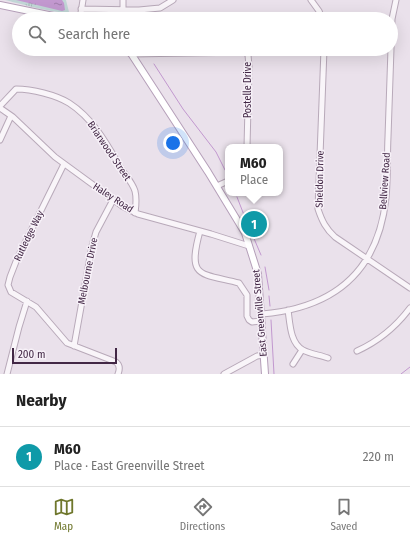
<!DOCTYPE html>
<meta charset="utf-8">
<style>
:root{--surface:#fff;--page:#f6f6f6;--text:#222;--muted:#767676;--line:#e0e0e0;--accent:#6f772c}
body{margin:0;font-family:"Fira Sans Condensed",sans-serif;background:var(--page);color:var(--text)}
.scale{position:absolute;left:12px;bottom:10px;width:105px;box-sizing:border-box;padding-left:4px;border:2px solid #422745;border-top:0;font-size:11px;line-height:14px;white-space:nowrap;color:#422745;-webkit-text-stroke:3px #f7f1f8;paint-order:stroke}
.you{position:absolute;left:173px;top:143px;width:14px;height:14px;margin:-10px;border:3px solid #fff;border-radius:50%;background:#1a73e8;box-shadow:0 0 0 6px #1a73e833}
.badge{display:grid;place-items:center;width:26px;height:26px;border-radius:50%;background:var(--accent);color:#fff;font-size:13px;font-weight:700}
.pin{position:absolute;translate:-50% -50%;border:2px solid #fff;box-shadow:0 1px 4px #0006}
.popup{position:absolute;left:225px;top:144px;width:58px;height:52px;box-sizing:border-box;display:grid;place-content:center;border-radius:8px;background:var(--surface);filter:drop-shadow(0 1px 3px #0005);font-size:13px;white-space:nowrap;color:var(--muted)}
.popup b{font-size:15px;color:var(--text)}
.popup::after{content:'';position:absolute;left:50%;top:100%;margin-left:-8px;border:8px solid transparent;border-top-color:var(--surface)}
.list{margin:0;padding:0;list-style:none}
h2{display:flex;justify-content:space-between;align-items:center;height:52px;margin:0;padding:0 16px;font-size:17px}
h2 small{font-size:13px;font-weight:400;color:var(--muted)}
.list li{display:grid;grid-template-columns:26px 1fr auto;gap:12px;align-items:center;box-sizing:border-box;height:60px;padding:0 16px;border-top:1px solid var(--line)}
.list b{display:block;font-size:15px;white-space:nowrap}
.list p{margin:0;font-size:13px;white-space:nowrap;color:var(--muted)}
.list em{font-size:13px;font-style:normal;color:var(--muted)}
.icon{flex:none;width:22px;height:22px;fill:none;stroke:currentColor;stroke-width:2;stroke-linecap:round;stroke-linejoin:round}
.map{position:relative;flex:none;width:410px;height:374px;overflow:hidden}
.search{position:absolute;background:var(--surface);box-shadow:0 4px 16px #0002;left:12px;right:12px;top:12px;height:44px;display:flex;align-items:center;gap:10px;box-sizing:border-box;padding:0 14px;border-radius:22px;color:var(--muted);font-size:15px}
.sheet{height:112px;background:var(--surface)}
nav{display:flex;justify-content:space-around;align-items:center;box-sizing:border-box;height:56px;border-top:1px solid var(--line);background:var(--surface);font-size:11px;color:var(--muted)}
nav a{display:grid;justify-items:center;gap:2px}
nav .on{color:var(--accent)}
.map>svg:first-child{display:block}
.park{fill:url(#park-tufts)}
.water{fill:url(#water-ripples)}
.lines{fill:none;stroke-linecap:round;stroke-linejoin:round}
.stream{stroke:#c298cf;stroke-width:1}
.minor-casing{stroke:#b8a9b9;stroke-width:7}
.major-casing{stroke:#b59fb9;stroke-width:8}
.minor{stroke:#f9f5f9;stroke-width:5}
.major{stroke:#fff;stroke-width:6}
.labels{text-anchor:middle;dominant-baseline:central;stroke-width:3;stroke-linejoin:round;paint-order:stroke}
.street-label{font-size:10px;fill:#422745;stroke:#f7f1f8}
</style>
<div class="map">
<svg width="410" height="374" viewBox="0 0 410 374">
<defs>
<pattern id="park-tufts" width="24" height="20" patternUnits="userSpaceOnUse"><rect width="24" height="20" fill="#c1d6d6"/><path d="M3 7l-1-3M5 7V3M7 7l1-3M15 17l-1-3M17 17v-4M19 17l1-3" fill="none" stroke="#a7b8b9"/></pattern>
<pattern id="water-ripples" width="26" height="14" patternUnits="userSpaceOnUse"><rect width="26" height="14" fill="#c298cf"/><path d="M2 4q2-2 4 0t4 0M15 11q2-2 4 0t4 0" fill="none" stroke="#9f7caa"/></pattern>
</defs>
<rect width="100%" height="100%" fill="#eae1eb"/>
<path class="park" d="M5,0H66L69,12C60,15 17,3 5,0Z"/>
<path class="water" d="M16,0H62L64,3L65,10L62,11Z"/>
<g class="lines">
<path class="stream" d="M87,14L107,19
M154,64L183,109L216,152L225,170
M237,197L244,215
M247,222L261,255
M265,267L269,290
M269,296L270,306
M271,320L274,374
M401,374L410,367"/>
<g class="minor-casing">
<path id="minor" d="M123,0V9
M311,0L319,11L322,19
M81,9L139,10L160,8L173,0
M80,19L83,0
M324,49L318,209C322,221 326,229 335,237L410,288
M131,54L245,52L248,55L249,66L247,147
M0,106L16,89C32,89 56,95 69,103C94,119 108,146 122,170C127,177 133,184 135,191C137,199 136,205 135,213
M0,108L13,117L55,157L122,206L138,214L211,234L249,246
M0,140L11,116
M64,164L17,259L10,277L8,285L11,292L36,307L67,343L116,362C120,365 120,369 118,374
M217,186L228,181
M200,231C187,278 199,273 239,283L247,295V316L249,320L252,322L262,321
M288,310C290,323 290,343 303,350C310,354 320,355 328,358
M262,314C334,308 378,272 386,198C388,178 387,157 388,137C389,98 391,59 392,19L396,0
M74,346L92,246L96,232L113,200
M357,351C379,341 395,328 410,308
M293,364L302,350
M7,374L19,327L27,301
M224,374L257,356L264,355"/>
</g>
<g class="major-casing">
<path id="major" d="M0,5L68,19
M126,49L132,55L208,172L245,233L258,274L265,374"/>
</g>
<use href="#minor" class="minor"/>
<use href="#major" class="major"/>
</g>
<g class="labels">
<g class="street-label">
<text transform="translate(248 90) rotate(-90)">Postelle Drive</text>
<text transform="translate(109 151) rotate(56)">Briarwood Street</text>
<text transform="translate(320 179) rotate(-89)">Sheldon Drive</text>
<text transform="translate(385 181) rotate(-86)">Bellview Road</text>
<text transform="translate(113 198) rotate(33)">Haley Road</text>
<text transform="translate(29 236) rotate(-64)">Rutledge Way</text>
<text transform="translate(88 271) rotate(-79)">Melbourne Drive</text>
<text transform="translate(260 313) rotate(-95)">East Greenville Street</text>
</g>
</g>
</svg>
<div class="scale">200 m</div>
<div class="you"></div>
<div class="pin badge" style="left:254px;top:224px;background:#0f9aa8">1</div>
<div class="popup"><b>M60</b>Place</div>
<div class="search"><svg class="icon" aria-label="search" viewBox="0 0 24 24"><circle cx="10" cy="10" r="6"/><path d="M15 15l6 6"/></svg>Search here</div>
</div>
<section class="sheet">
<h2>Nearby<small></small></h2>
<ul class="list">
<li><span class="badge" style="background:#0f9aa8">1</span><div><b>M60</b><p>Place · East Greenville Street</p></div><em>220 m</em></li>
</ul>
</section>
<nav>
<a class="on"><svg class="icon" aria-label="map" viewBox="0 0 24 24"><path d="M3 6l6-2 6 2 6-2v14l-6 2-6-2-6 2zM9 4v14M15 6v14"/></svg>Map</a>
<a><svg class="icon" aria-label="directions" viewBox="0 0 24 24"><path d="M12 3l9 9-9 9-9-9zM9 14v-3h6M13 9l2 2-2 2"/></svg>Directions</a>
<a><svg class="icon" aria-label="saved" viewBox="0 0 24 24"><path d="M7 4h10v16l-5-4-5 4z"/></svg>Saved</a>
</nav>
